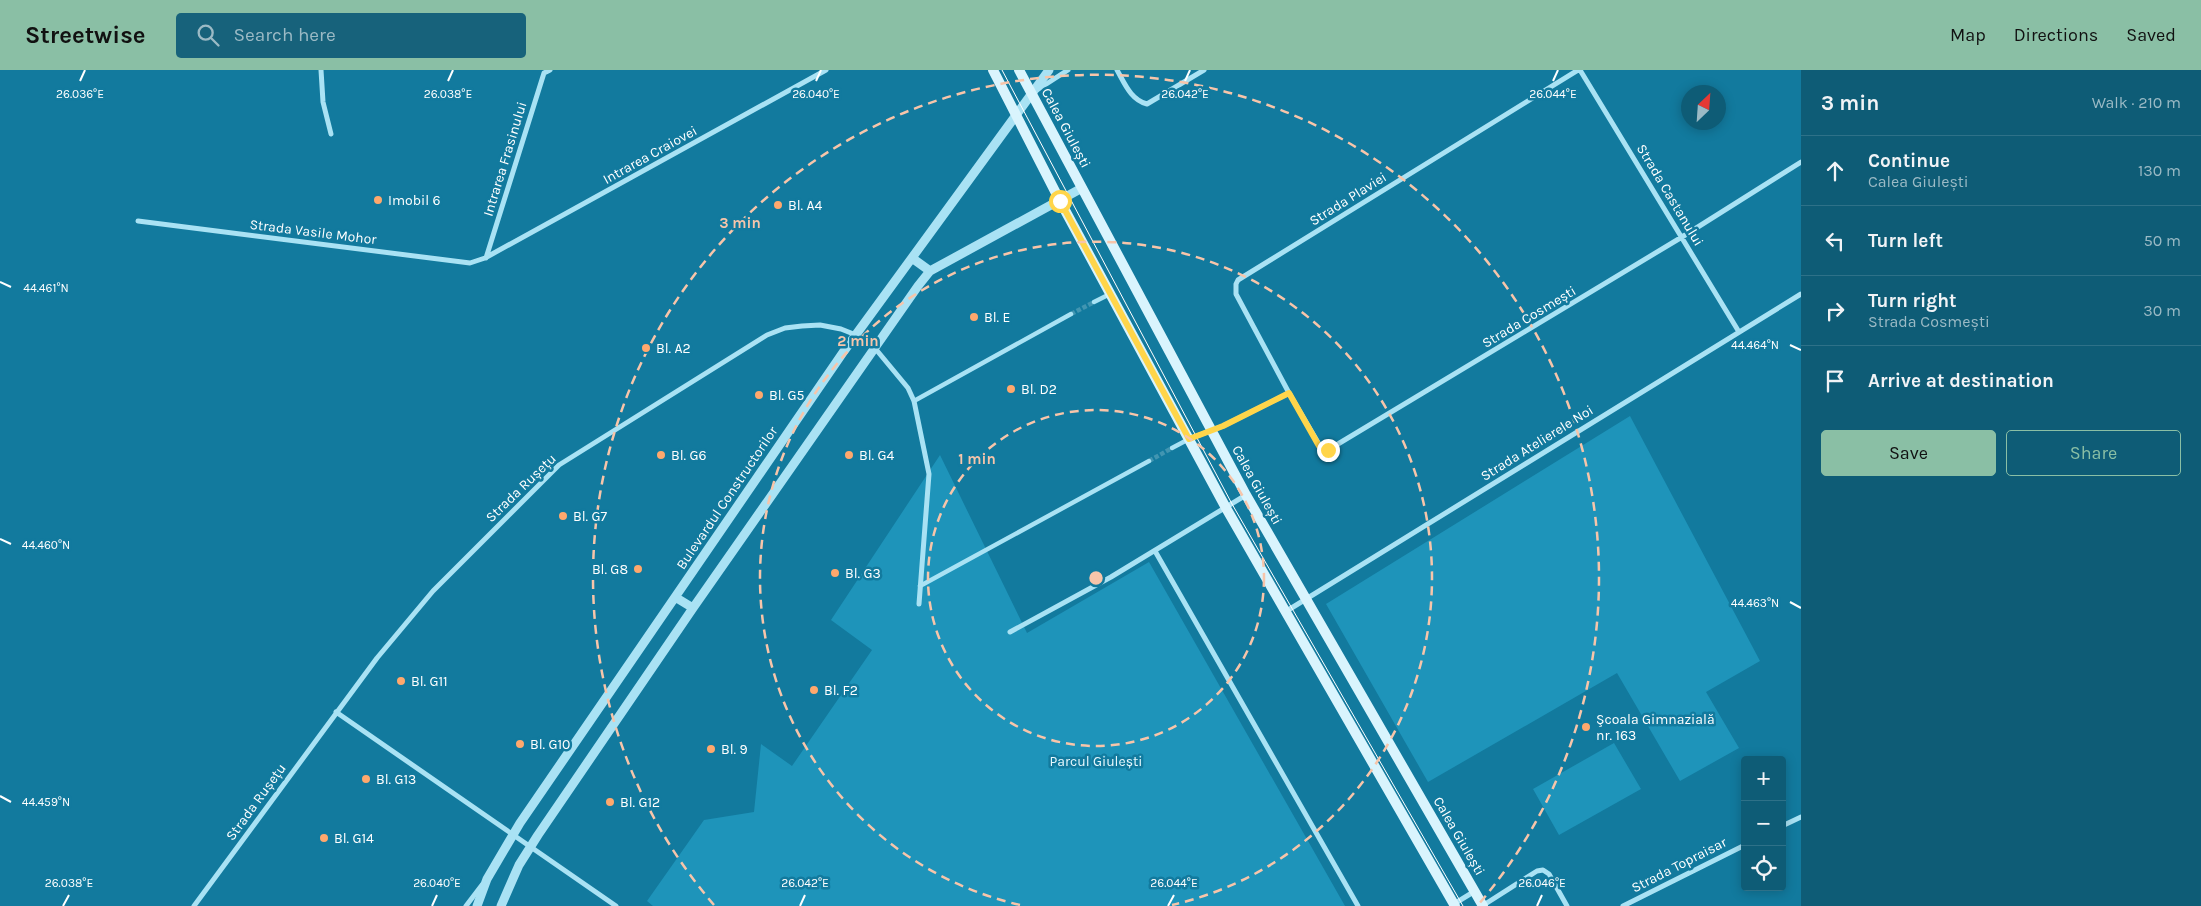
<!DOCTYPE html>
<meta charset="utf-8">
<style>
:root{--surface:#0e5c76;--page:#17627b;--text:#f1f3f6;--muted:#9bbac5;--line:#2e7188;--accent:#8abfa5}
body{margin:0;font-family:Karla,sans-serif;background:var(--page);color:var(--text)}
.controls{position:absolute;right:15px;bottom:15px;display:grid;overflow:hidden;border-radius:5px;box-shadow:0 2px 12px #0003}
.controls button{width:45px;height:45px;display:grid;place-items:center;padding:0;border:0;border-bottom:1px solid var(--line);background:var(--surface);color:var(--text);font:25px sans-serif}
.compass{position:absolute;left:1681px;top:15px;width:45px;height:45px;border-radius:50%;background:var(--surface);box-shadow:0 2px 12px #0003;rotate:25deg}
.stop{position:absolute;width:15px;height:15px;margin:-11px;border:4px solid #ffd54a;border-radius:50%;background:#fff}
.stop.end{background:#ffd54a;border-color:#fff;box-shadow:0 1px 5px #0008}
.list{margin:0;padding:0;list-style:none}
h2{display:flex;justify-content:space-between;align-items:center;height:65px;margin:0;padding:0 20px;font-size:21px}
h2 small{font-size:16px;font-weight:400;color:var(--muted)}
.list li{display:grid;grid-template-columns:32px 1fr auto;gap:15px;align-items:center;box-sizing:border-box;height:70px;padding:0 20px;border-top:1px solid var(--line)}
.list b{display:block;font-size:19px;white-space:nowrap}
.list p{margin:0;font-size:16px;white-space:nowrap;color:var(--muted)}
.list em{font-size:16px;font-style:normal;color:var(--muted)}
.actions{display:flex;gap:10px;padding:15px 20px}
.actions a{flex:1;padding:11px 0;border:1px solid var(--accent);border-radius:5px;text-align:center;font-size:18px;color:var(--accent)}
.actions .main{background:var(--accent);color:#111}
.icon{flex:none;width:28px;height:28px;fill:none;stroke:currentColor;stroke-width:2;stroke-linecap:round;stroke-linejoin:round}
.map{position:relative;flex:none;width:1801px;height:836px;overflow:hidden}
header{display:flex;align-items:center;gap:30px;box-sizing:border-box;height:70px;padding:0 25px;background:var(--accent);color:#111}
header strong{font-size:24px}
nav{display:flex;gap:28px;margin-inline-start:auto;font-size:18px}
.search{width:350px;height:45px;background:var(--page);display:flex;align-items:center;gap:12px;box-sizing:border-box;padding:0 18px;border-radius:5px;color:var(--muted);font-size:19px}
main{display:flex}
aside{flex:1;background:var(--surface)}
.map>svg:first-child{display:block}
.green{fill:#1e94ba}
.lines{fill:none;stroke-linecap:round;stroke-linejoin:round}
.pedestrian-tunnel{stroke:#4195b1;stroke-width:4.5;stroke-dasharray:4.5 2;stroke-linecap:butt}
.pedestrian{stroke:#a9e2f4;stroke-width:4.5}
.minor{stroke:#a9e2f4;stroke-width:5}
.tertiary{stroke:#a9e2f4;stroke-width:9}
.secondary{stroke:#d9f4fd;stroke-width:10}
.tram{stroke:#fff;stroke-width:1}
.route{stroke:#ffd54a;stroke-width:6}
.ticks{fill:none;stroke:#fff;stroke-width:2}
.ring{fill:none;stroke:#f7c5aa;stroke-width:2.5;stroke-dasharray:9 6}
.poi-dot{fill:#ffa86d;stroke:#127a9e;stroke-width:2}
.labels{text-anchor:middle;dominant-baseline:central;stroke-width:5;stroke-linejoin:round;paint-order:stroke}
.street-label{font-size:14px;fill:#fff;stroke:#127a9e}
.poi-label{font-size:14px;fill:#fff;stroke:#127a9e;text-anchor:start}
.park-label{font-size:14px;fill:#e8f9fe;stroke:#127a9e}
.ticks-label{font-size:12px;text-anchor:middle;fill:#fff;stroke:#127a9e;stroke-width:5;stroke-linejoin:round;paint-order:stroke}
.centre{fill:#f7c5aa;stroke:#127a9e;stroke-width:2.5}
.ring-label{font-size:15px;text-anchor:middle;font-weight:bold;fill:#f7c5aa;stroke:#127a9e;stroke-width:5;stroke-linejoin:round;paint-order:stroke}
</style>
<header>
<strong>Streetwise</strong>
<div class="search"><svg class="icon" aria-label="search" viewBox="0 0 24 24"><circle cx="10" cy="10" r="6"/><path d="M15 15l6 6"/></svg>Search here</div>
<nav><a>Map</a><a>Directions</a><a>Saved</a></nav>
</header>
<main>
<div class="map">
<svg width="1801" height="836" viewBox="0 0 1801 836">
<rect width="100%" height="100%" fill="#127a9e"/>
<path class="green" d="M1630,346L1760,591L1706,622L1739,678L1680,711L1617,603L1428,712L1326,534Z
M940,385L1027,563L1149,492L1345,836H653L647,831L704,750L754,742L761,674L792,696L872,580L831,550Z
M1614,673L1641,719L1559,765L1533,719Z"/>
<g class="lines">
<path class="pedestrian-tunnel" d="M1071,244L1094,232
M1149,391L1172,378"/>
<path class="pedestrian" d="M1094,232L1110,224
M914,331L1071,244
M1172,378L1189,369
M920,516L1149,391"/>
<path class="minor" d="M321,0L323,32L331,64
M1117,0C1125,14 1131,30 1147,34L1204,0
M1578,0L1238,210L1236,214V224L1289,323L1323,381L1328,380L1682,167L1801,92
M1580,0L1739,262
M1037,20L1068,0
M138,151L470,193L485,188L826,0
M486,188L544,3L550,0
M1189,369L1223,356L1289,323
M1155,481L1358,836
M1285,542L1801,224
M1010,562L1111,507L1246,425
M336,642L616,836
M1782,756L1801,747
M1454,834L1475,821
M194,836L377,588L433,521L559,395L767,265L785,258L802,256L820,255L841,259L856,265L874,277L908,318L914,331L929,404L919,534
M466,836L482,815
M1482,836L1537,801L1543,800L1549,804L1567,836
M1623,836L1745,775"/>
<path class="tertiary" d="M912,188L930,201
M675,527L693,538
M477,836L487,809L520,753L844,281L1049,0
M501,836L519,795L538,765L693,538L918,216L930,201L1082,118"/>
<path class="secondary" d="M993,0L1060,131L1226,438L1455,836
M1019,0L1246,425L1483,836"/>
<path class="tram" d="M1002,0L1232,434L1463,836"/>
</g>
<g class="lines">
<path class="route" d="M1060,131L1189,369L1223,356L1289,323L1319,376L1323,381L1328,380"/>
</g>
<path class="ticks" d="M80,11L85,0M448,11L453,0M816,11L821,0M1185,11L1190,0M1553,11L1558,0M0,212L11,217M1790,275L1801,280M0,469L11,474M1790,532L1801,538M0,726L11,732M63,836L69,825M432,836L437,825M800,836L805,825M1168,836L1174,825M1537,836L1542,825"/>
<g class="ring">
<circle cx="1096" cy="508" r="168"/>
<path d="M1020 835A336 336 0 1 1 1172 835"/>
<path d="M714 835A503 503 0 1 1 1478 835"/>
</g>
<g class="poi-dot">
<circle cx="378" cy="130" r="5"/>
<circle cx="778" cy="135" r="5"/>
<circle cx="974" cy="247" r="5"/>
<circle cx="646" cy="278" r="5"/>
<circle cx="1011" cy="319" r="5"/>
<circle cx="759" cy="325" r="5"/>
<circle cx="661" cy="385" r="5"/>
<circle cx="849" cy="385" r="5"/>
<circle cx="563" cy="446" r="5"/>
<circle cx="638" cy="499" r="5"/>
<circle cx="835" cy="503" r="5"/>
<circle cx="401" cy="611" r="5"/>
<circle cx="814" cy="620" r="5"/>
<circle cx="1586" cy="657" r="5"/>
<circle cx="520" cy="674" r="5"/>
<circle cx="711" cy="679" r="5"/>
<circle cx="366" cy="709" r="5"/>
<circle cx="610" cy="732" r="5"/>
<circle cx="324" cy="768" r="5"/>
</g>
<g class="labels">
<g class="street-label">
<text transform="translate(1066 58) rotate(62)">Calea Giulești</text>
<text transform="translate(650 85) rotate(-29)">Intrarea Craiovei</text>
<text transform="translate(505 89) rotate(-73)">Intrarea Frasinului</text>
<text transform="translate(1670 125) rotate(59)">Strada Castanului</text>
<text transform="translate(1348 129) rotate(-32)">Strada Plaviei</text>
<text transform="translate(313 162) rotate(7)">Strada Vasile Mohor</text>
<text transform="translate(1529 247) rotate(-31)">Strada Cosmești</text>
<text transform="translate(1537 373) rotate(-32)">Strada Atelierele Noi</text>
<text transform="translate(1257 415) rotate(61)">Calea Giulești</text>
<text transform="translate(521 418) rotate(-44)">Strada Rușețu</text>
<text transform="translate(727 428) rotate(-56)">Bulevardul Constructorilor</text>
<text transform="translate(256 732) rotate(-54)">Strada Rușețu</text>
<text transform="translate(1459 766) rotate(60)">Calea Giulești</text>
<text transform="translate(1679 795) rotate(-27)">Strada Topraisar</text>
</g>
<g class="poi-label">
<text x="388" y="130">Imobil 6</text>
<text x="788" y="135">Bl. A4</text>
<text x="984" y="247">Bl. E</text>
<text x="656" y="278">Bl. A2</text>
<text x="1021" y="319">Bl. D2</text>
<text x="769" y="325">Bl. G5</text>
<text x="671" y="385">Bl. G6</text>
<text x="859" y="385">Bl. G4</text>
<text x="573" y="446">Bl. G7</text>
<text x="628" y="499" text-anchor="end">Bl. G8</text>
<text x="845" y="503">Bl. G3</text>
<text x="411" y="611">Bl. G11</text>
<text x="824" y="620">Bl. F2</text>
<text x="1596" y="649">Şcoala Gimnazială<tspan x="1596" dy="16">nr. 163</tspan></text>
<text x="530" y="674">Bl. G10</text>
<text x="721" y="679">Bl. 9</text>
<text x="376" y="709">Bl. G13</text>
<text x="620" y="732">Bl. G12</text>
<text x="334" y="768">Bl. G14</text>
</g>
<g class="park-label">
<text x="1096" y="691">Parcul Giulești</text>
</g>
</g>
<g class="ticks-label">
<text x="80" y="28">26.036°E</text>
<text x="448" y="28">26.038°E</text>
<text x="816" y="28">26.040°E</text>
<text x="1185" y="28">26.042°E</text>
<text x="1553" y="28">26.044°E</text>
<text x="46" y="222">44.461°N</text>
<text x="1755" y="279">44.464°N</text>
<text x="46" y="479">44.460°N</text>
<text x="1755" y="537">44.463°N</text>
<text x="46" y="736">44.459°N</text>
<text x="1542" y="817">26.046°E</text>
<text x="69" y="817">26.038°E</text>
<text x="437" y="817">26.040°E</text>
<text x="805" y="817">26.042°E</text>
<text x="1174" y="817">26.044°E</text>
</g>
<circle cx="1096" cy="508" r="8" class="centre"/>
<g class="ring-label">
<text x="740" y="158">3 min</text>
<text x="858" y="276">2 min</text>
<text x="977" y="394">1 min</text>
</g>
</svg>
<div class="controls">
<button>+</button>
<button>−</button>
<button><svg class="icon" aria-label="locate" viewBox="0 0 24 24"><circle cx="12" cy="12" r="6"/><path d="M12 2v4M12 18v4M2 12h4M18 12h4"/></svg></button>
</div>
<svg class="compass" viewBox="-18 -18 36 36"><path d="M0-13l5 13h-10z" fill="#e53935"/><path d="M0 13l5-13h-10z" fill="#9bbac5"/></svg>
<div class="stop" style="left:1060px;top:131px"></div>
<div class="stop end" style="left:1328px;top:380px"></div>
</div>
<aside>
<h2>3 min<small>Walk · 210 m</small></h2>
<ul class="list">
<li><svg class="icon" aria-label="ahead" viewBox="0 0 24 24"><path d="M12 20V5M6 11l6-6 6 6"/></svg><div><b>Continue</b><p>Calea Giulești</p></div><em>130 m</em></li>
<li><svg class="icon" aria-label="left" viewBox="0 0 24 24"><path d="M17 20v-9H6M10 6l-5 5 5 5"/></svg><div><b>Turn left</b></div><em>50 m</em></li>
<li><svg class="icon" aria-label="right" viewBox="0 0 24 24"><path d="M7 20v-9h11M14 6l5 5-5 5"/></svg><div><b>Turn right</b><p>Strada Cosmești</p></div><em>30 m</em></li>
<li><svg class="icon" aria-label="arrive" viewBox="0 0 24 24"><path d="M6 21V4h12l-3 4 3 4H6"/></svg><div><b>Arrive at destination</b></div></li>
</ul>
<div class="actions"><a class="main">Save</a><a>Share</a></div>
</aside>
</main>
